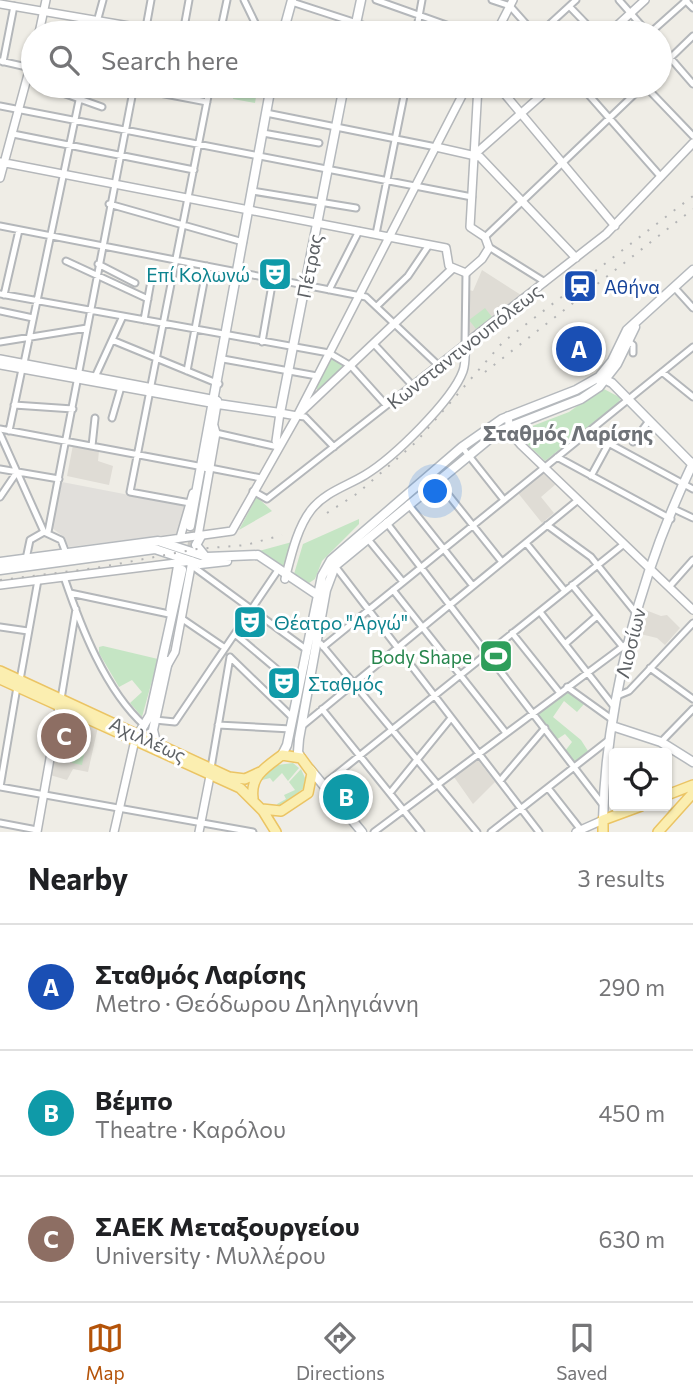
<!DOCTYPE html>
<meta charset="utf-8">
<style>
:root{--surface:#fff;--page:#f6f6f6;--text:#202124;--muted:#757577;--line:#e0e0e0;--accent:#b45309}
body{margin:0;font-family:Commissioner,sans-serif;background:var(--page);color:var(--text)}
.controls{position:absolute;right:21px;bottom:21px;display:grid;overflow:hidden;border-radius:7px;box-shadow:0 2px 5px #0004}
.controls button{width:63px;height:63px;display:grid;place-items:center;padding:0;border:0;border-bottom:2px solid var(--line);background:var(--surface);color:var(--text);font:35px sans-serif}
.you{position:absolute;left:436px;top:492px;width:24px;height:24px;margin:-18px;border:5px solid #fff;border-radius:50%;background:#1a73e8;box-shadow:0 0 0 10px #1a73e833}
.badge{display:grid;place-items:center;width:46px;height:46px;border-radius:50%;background:var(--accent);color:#fff;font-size:23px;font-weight:700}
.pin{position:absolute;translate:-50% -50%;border:4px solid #fff;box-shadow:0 2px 7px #0006}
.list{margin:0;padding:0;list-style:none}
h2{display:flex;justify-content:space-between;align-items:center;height:91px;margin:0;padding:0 28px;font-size:30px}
h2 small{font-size:23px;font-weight:400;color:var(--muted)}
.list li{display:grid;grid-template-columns:46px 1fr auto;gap:21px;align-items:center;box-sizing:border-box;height:126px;padding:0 28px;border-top:2px solid var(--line)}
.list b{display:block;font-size:26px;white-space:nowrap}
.list p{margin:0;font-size:23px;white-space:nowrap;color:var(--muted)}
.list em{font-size:23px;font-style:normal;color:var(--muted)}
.icon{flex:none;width:38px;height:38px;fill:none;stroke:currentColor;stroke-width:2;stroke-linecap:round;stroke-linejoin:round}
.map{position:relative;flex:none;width:693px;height:832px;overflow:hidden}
.search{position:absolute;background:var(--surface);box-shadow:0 2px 5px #0004;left:21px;right:21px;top:21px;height:77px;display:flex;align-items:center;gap:18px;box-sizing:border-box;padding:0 24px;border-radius:38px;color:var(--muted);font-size:26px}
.sheet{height:469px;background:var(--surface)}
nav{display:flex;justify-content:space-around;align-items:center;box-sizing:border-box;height:98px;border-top:2px solid var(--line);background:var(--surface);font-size:19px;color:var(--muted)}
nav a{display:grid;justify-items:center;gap:4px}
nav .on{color:var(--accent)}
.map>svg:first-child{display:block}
.industrial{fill:#e1dfdb}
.education{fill:#dfdcd5}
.green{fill:#c5e5c4}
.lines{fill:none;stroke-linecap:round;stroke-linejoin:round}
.secondary-tunnel{stroke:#cbcac6;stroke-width:8;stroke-dasharray:8 4;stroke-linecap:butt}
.minor-casing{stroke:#b4b7ba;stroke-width:9}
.tertiary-casing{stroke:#b4b7ba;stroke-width:10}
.secondary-casing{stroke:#b5b9bd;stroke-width:11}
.primary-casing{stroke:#ebc464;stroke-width:12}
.minor{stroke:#fff;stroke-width:5}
.tertiary{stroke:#fff;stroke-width:7}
.secondary{stroke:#fff;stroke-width:8}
.primary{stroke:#fbeeb0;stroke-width:9}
.rail{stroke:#b4b5b6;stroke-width:2;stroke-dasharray:2 9;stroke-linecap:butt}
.labels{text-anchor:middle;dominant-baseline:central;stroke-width:6;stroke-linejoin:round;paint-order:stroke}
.street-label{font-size:19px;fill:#5e6266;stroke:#fff}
.culture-label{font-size:19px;fill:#0d838f;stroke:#fff;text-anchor:start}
.transit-label{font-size:19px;fill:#164399;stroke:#fff;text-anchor:start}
.leisure-label{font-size:19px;fill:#27864d;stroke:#fff;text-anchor:end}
.neighbourhood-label{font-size:21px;font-weight:bold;fill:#6f7378;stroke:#fff}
</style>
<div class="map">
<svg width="693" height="832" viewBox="0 0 693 832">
<rect width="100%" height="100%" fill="#efede6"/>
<path class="industrial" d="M62,482L186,506L181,533L69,547L63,536L52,528Z"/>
<path class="education" d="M482,270L521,295L472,334L468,332L469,290L473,291Z
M73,445L99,451L98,461L113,466L109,485L67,476Z
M544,472L556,484L541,497L554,513L542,523L518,493Z
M643,609L661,616L667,615L680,628L665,645L657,638L636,633Z
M64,712L98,727L88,772L73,769L67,780L50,775L60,714Z
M477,759L495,782L473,804L454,777Z"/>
<path class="green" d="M236,86L257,91L255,103L233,99Z
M485,308L492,317L476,329L469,320Z
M331,356L348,366L318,392L316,387Z
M602,388L621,398L618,403L545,461L519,436L522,430L569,412Z
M257,497L272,511L239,530L256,498Z
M359,519V524L322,561L315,579L309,583L294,574L303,544Z
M292,542L284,568L259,551Z
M103,646L158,659L142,717L130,703L142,692L132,680L119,687L99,653V647Z
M567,691L584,704L577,712L564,701L553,717L581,740L588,751L574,763L565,751L572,742L565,734L556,740L536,713Z
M75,743L86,745L82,765L72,763Z
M293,763L299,768L288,781L282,773L273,782L270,778L258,781L277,765Z
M301,769L305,778L304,788L278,808L277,804L286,799L284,795L295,790L289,782Z"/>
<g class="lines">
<path class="secondary-tunnel" d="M187,571L195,525"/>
<g class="minor-casing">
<path id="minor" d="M244,0L260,33
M376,0L469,33
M492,0L510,6L534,33
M619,0L648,33
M685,0L693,8
M292,2L387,33
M570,7L595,33
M39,31L48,33
M94,33L103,0
M145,33L151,0
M183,33L189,0
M220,33L227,0
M416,33L422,0
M540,33L576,0
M650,33L687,0
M660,46L693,84
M0,61L31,68
M3,62L14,6
M660,68L693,36
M43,86L102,107
M123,86L207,102
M581,86L661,177
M645,86L693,136
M0,106L472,197
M266,113L436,147
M263,133L319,143
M13,134L194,170
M252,191L356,208
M109,204L243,242
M0,226L366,297L438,365
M376,234L406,86
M485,237L643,86
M489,247L545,282
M66,261L148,299
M98,264L135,283
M674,287L693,308
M329,290L359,231
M0,294L329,353L351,366L386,405
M4,295L19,230
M377,306L408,276L429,245
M0,311L33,318
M144,320L151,281
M112,340L219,384
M628,341L633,345V353
M0,342L87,328
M262,342L273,279
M374,344L412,385
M223,359L317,376
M24,363L82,86
M187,371L207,266
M662,372L693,397
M95,377L123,316
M14,405L73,409
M297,416L305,417L334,447
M112,418L121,387
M0,429L198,466
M9,431L22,369
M588,432L693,489
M216,433L278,447
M0,434L44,532
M633,442L649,421
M92,446L95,418
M462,447L504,500
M557,457L671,519
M210,468L261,478
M0,469L59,479
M431,473L502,562
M591,476L609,443
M253,491L267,499L465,344L466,273
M0,497L17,472
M190,503L130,492L210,86
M408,504L473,586
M674,509L693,518
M386,522L603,805
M547,525L591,557L636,613
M48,532L134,86
M367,538L403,582
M526,543L565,591
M26,559L30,540L44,532L61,540L66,553
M191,565L307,650
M335,566L539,832
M64,577C81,627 105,690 145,726
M572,585L622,646
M669,587L693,560
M393,590L506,733
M70,593L169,614
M540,612L615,708
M181,618L225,648
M0,627L28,631
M512,633L560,693
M235,634L299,688
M321,644L477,832
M565,644L597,616
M323,647L693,347
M230,657L293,718
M650,668L693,699
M20,680L38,580
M567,687L613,720
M617,696L629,691L693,623
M61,699L76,609
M322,709L421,832
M155,720L175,722L276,573
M218,725L291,729
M302,726L578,500
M661,742L693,709
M211,768L230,657
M500,781L545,728
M323,785L624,544
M0,787L253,832
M0,787L17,687
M548,788L581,830
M390,793L451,718
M0,823L37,830
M374,832L629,642
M491,832L610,739"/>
</g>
<g class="tertiary-casing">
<path id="tertiary" d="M0,4L170,33
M39,33L46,0
M496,33L513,0
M609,33L645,0
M438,86L465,91
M498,86L615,226
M436,147L480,157L576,258
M474,155L552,86
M0,162L446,248L449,266L466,273L482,259L489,248L485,237L470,227L478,86
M0,178L33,56
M0,359L216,400
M0,365L216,404
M300,413L452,269
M508,416L510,432L521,445L693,610
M279,447L276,441L280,413L297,416
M198,536L216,433L214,426
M180,538L193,493
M160,541L232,531L297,416L467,86
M285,579C291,556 297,528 311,510C325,492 347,486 365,475C393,458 452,401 463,371C466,362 465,353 465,344L606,234L693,143
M0,585L192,561L175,652L167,666
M170,609L178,563
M37,832L60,702
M114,832L135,740
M199,832L211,771
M576,832L603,820"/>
</g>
<g class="secondary-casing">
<path id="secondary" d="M283,33L292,0
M354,33L361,0
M602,378L612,383L693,465
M218,404L280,413L344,86
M206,467L217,401
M190,526L271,86
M201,536L196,545L204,555
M0,562L158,541L207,557L258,555L319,596
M0,570L155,549L200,564L227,561
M612,726L661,742L693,762
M136,738L150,715L182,570
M156,743L153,730L168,661
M282,755L287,745L322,576L331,560L462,447L502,419L576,390L599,377L612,361L627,330L693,270
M301,758L298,752L299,739L326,590L335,566L499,431L581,399L599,387L617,364L635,327
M310,769L362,832
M603,820C606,701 641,571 693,463"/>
</g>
<g class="primary-casing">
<path id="primary" d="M0,671L229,777L245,779L260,772
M0,679L240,788L263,811L276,832
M667,795L693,785
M253,798C250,776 266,767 282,755L301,758L312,773L308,793L281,811L262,809
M603,832V820L641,806
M658,832L693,793"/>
</g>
<use href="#minor" class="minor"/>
<use href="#tertiary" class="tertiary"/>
<use href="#secondary" class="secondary"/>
<use href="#primary" class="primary"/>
<path class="rail" d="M485,372L693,209
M327,513L358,493L416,442L503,342L693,196
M0,580L96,568L197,549L246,545L282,535"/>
</g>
<defs>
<g id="theatre-square" transform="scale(1.75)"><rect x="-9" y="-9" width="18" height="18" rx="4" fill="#0f9aa8" stroke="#fff"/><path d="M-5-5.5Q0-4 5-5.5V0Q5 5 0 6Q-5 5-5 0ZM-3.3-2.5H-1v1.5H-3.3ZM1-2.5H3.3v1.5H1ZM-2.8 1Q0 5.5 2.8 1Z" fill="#fff"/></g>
<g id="station-square" transform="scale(1.75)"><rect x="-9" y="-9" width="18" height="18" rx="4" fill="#1a4fb4" stroke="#fff"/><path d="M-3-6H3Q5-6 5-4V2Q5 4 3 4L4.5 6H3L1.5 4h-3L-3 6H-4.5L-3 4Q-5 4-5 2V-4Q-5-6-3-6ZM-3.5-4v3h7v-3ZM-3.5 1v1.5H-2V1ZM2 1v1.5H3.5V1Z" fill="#fff"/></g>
<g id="stadium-square" transform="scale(1.75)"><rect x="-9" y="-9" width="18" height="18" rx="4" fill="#2e9e5b" stroke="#fff"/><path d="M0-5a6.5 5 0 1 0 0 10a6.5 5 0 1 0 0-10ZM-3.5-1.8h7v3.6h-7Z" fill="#fff"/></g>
</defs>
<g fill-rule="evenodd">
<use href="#theatre-square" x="275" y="274"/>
<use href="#station-square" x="580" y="286"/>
<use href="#theatre-square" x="250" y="622"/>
<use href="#stadium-square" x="496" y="656"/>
<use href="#theatre-square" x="284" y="683"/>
</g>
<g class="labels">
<g class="street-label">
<text transform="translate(309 266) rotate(-79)">Πέτρας</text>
<text transform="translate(464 346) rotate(-38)">Κωνσταντινουπόλεως</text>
<text transform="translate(630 643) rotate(-76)">Λιοσίων</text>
<text transform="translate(148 739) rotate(25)">Αχιλλέως</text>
</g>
<g class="culture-label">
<text x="250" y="274" text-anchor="end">Επί Κολωνώ</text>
<text x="274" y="622">Θέατρο "Αργώ"</text>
<text x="308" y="683">Σταθμός</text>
</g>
<g class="transit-label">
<text x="604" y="286">Αθήνα</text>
</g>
<g class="leisure-label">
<text x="472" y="656">Body Shape</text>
</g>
<g class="neighbourhood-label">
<text x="568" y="432">Σταθμός Λαρίσης</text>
</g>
</g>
</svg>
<div class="controls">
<button><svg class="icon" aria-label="locate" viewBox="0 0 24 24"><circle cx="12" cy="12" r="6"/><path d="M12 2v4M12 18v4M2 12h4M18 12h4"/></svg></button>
</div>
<div class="you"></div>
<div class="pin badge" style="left:579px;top:349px;background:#1a4fb4">A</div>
<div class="pin badge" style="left:346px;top:797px;background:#0f9aa8">B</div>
<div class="pin badge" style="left:64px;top:736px;background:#8d6e63">C</div>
<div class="search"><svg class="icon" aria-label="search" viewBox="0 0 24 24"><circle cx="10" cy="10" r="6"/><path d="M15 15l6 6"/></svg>Search here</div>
</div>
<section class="sheet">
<h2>Nearby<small>3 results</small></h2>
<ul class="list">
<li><span class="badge" style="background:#1a4fb4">A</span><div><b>Σταθμός Λαρίσης</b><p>Metro · Θεόδωρου Δηληγιάννη</p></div><em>290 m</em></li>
<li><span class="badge" style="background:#0f9aa8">B</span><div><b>Βέμπο</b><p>Theatre · Καρόλου</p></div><em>450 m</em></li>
<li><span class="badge" style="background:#8d6e63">C</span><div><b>ΣΑΕΚ Μεταξουργείου</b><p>University · Μυλλέρου</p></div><em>630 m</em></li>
</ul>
</section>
<nav>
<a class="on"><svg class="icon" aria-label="map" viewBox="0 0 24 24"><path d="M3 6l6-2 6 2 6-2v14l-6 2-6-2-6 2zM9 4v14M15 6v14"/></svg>Map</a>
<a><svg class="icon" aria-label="directions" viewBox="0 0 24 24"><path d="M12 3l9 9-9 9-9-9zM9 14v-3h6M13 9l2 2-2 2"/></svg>Directions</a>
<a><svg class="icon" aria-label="saved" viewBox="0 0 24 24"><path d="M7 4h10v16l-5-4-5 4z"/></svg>Saved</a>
</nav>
